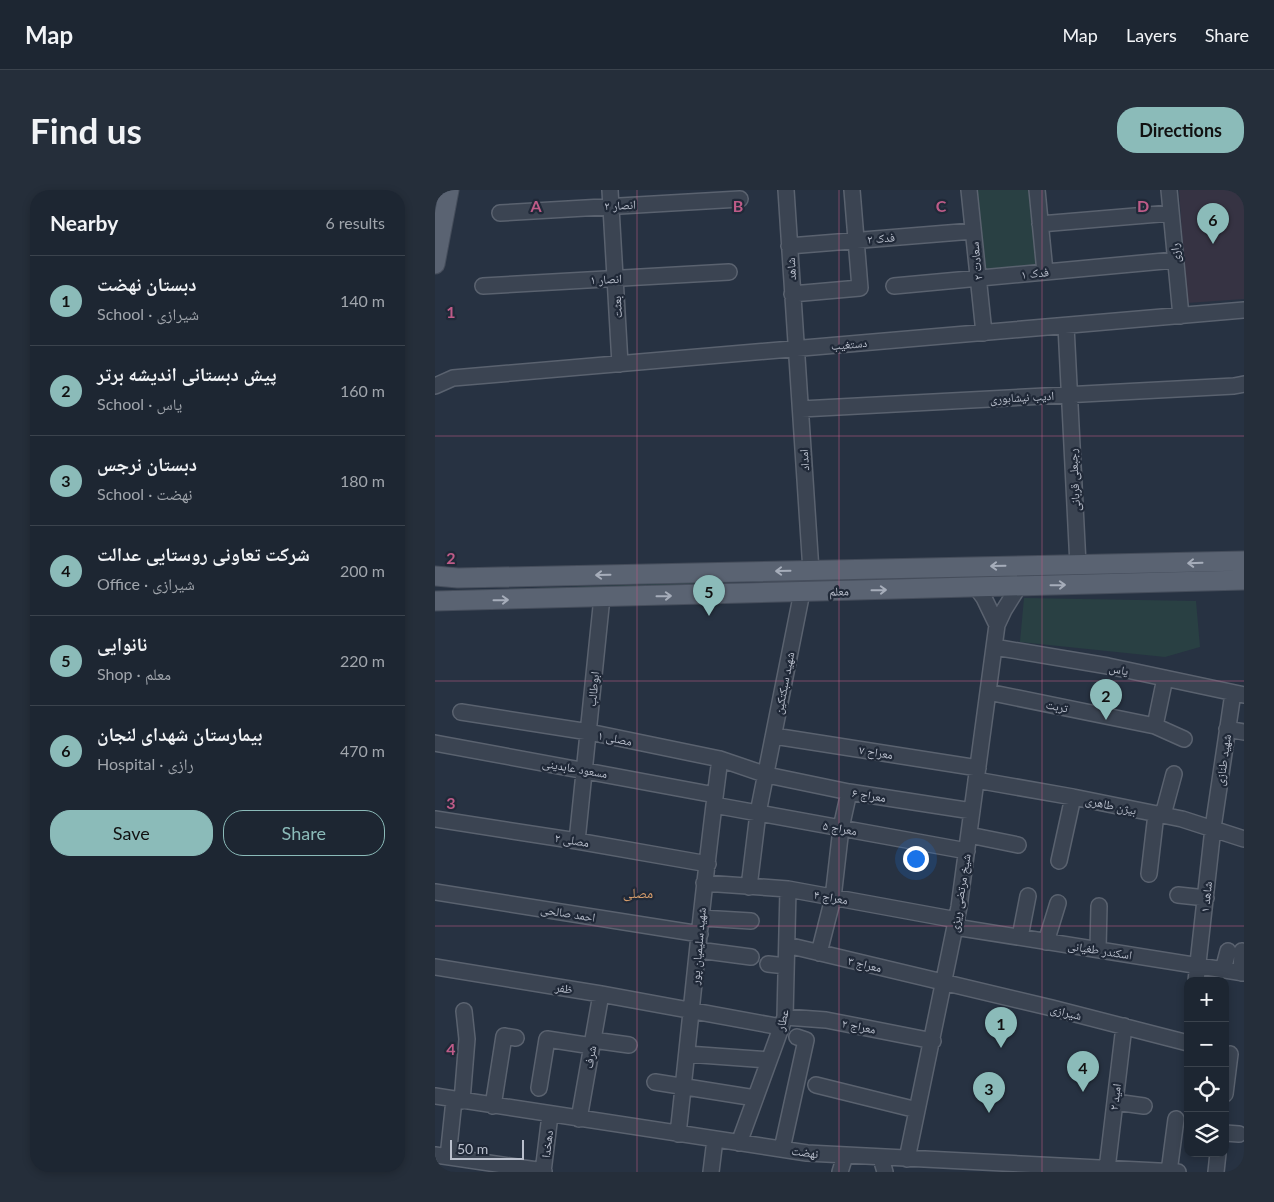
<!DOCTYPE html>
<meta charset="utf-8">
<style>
:root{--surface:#1d2632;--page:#252e3a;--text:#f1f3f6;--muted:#a0a5ac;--line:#3b434d;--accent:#8bbbb9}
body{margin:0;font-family:Lato,"Noto Naskh Arabic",sans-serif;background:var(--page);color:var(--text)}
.controls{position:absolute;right:15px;bottom:15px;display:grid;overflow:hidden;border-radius:10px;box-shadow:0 2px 8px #0003}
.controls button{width:45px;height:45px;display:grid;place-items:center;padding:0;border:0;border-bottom:1px solid var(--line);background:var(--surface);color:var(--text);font:25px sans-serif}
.scale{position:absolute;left:15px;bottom:12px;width:74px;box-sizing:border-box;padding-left:5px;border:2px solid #b9bfcc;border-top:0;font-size:14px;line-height:18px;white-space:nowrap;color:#b9bfcc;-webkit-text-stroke:4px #202938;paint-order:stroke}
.you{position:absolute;left:480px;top:668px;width:18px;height:18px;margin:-12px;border:4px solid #fff;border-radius:50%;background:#1a73e8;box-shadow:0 0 0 8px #1a73e833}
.badge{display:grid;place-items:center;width:32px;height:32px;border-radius:50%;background:var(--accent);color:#111;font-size:16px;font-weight:700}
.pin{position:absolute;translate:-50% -41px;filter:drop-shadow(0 1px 2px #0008)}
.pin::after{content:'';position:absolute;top:26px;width:18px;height:15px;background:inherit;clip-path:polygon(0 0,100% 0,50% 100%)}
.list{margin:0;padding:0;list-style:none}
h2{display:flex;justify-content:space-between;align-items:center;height:65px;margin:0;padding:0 20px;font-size:21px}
h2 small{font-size:16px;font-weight:400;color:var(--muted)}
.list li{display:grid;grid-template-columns:32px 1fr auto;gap:15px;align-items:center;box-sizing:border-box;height:90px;padding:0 20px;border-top:1px solid var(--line)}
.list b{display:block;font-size:19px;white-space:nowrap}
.list p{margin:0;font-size:16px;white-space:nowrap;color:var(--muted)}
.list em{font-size:16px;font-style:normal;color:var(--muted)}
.actions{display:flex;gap:10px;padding:15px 20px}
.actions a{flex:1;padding:11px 0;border:1px solid var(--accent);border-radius:20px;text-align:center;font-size:18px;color:var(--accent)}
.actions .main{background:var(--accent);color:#111}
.icon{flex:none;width:28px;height:28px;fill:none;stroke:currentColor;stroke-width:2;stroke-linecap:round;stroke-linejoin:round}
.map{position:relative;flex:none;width:809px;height:982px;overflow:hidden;border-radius:20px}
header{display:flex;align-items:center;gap:30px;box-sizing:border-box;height:70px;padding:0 25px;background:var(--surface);border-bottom:1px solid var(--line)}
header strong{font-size:24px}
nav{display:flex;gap:28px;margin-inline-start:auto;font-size:18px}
.intro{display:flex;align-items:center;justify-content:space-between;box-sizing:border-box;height:120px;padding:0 30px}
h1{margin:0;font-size:35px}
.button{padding:12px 22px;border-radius:20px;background:var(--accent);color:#111;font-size:18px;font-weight:700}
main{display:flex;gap:30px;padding:0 30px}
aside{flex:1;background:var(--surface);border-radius:20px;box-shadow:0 2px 8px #0003}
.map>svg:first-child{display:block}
.medical{fill:#363343}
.green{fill:#294043}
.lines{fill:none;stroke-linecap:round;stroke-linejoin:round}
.minor-casing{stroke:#5a626f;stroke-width:18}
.major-casing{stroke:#454d5b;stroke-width:21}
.minor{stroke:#3b4452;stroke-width:15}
.major{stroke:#5a6372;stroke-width:19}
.oneway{stroke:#a6adba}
.grid{fill:none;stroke:#be5b88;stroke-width:1;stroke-opacity:0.55}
.labels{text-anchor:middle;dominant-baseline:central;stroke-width:4.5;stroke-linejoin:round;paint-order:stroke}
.street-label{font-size:12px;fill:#b9bfcc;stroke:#202938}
.neighbourhood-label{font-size:14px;fill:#d59c6a;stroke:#202938}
.grid-label{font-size:16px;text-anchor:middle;font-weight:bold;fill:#be5b88;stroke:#202938;stroke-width:4.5;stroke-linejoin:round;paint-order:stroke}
</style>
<header>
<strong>Map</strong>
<nav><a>Map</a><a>Layers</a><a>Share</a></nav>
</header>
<div class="intro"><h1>Find us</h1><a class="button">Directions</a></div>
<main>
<aside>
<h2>Nearby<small>6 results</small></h2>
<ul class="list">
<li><span class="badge">1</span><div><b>دبستان نهضت</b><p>School · شیرازی</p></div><em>140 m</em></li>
<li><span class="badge">2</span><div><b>پیش دبستانی اندیشه برتر</b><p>School · یاس</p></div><em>160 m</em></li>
<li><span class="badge">3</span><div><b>دبستان نرجس</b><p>School · نهضت</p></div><em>180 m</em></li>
<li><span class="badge">4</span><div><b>شرکت تعاونی روستایی عدالت</b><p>Office · شیرازی</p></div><em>200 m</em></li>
<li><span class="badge">5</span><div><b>نانوایی</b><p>Shop · معلم</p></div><em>220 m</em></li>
<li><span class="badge">6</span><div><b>بیمارستان شهدای لنجان</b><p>Hospital · رازی</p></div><em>470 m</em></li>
</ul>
<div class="actions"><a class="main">Save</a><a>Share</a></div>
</aside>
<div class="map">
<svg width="809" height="982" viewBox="0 0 809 982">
<rect width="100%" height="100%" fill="#273242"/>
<path class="medical" d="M744,0H809V109L752,113Z"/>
<path class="green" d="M539,0H596L603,78L548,82Z
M809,377V383L317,393L372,392L381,387Z
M293,390L292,394L6,408L7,401L221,394Z
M589,408L761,411L765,457L730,467L585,452Z"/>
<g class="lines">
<g class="minor-casing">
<path id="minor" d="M175,0L185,174
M351,0L376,381
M534,0L549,143
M602,0L610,82
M734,0L746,126
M65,23L305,9
M605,34L736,23
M354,56L538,41
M48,96L294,82
M459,96L740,70
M357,104L425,98L417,0
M631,136L643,375
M0,196L18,188L809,120
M366,219L799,196L809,194
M541,397L549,408L562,435L569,420L584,396
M559,457L673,476L809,505
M553,502L720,536L749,549
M26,522L154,542L285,569L332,585L414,602L537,621
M720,536L730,488
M792,539L809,542
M339,546L543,578
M0,553L280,605
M541,590L638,607L747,629L809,649
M279,615L532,661
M728,625L739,584
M0,629L142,651L273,674
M534,645L583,655
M142,651L167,407
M624,671L638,607
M714,684L721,624
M269,693L353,699L522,730
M314,697L323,623L367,402
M0,702L265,744
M743,705L771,708
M266,728L316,731
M520,737L809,783
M585,747L593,706
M611,752L623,713
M352,755L617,818L753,853
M663,759L664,716
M263,760L316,767
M384,763L398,708L406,638L414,602
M333,774L351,776
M0,777L166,804L346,837
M788,780L793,761
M806,783L807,761
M761,791L778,638L798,503
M350,827L391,830L498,851
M158,850L194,855
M252,864L334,870
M220,892L320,908
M381,895L482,920
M104,898L112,849L157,856
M790,904L795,864
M0,906L372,963L743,982
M27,911L32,849L29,821
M680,912L709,916
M58,916L69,846L81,848
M144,929L166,804
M790,943L804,944
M243,944C257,819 268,693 285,569
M304,953L350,827L353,699
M347,959L371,850L362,847
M0,965L109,981
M13,967L19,910
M446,968L450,982
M472,969L524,717L562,435
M672,979L689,836
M108,982L115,925
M276,982L280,949
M405,982L410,966
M734,982L741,929
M781,982L783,963"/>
</g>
<g class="major-casing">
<path id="major" d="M0,74L14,0
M0,386L23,388L809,371
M0,411L809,390"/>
</g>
<use href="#minor" class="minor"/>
<use href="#major" class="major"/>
</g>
<defs><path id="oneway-shaft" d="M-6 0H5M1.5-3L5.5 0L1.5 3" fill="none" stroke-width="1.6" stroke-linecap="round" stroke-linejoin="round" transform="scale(1.25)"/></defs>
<g class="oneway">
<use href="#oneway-shaft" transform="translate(760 373) rotate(178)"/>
<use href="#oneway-shaft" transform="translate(563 376) rotate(179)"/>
<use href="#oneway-shaft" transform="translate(348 381) rotate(179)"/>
<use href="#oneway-shaft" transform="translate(168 385) rotate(179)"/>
<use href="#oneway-shaft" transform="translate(623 395) rotate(-1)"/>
<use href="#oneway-shaft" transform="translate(444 400) rotate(-1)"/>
<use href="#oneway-shaft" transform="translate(229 406) rotate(-1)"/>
<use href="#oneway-shaft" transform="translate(66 410) rotate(-1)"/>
</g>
<path class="grid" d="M202,0V982M404,0V982M607,0V982M0,246H809M0,491H809M0,736H809"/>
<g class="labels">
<g class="street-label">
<text transform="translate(185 15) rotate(-3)">انصار ۲</text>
<text transform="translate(446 48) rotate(-5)">فدک ۲</text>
<text transform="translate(740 63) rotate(-95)">رازی</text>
<text transform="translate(541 71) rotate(-96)">سعادت ۲</text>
<text transform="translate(356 79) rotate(-93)">شاهد</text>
<text transform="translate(600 83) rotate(-6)">فدک ۱</text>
<text transform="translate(171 89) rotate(-3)">انصار ۱</text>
<text transform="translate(182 117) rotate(-93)">بعثت</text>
<text transform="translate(414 154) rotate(-5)">دستغیب</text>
<text transform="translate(587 207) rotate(-3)">ادیب نیشابوری</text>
<text transform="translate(369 270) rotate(-94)">امداد</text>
<text transform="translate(639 290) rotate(-93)">رجبعلی قربانی</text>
<text transform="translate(404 401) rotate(-1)">معلم</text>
<text transform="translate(684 479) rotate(12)">یاس</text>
<text transform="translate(349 493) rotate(-79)">شهید سبکتکین</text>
<text transform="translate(158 499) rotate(-84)">ابوطالب</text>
<text transform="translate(622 516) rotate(11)">تربت</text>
<text transform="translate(180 548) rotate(11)">مصلی ۱</text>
<text transform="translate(441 562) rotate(9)">معراح ۷</text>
<text transform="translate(788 570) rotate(-82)">شهید طنازی</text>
<text transform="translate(140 578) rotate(10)">مسعود عابدینی</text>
<text transform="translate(434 605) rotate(9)">معراج ۶</text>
<text transform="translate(676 615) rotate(12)">بیژن طاهری</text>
<text transform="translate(405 638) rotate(10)">معراج ۵</text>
<text transform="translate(137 650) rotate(9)">مصلی ۲</text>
<text transform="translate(525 703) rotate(-81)">شیخ مرتضی ریزی</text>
<text transform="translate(396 707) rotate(10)">معراج ۴</text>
<text transform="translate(771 707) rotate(-84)">شاهد ۱</text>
<text transform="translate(133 723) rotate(9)">احمد صالحی</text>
<text transform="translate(263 756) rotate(-85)">شهید سلیمیان پور</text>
<text transform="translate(665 760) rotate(9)">اسکندر طغیانی</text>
<text transform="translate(430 774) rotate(13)">معراج ۳</text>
<text transform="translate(129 798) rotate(9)">ظفر</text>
<text transform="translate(631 822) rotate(14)">شیرازی</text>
<text transform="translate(347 830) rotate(-77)">عطار</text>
<text transform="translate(424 836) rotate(11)">معراج ۲</text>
<text transform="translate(155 867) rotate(-80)">شرف</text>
<text transform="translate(680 907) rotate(-83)">امید ۲</text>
<text transform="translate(112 954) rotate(-83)">دهخدا</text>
<text transform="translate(370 962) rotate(7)">نهضت</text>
</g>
<g class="neighbourhood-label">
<text x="203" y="702">مصلی</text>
</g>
</g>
<g class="grid-label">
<text x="101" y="22">A</text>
<text x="303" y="22">B</text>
<text x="506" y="22">C</text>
<text x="708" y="22">D</text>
<text x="16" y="128">1</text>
<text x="16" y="374">2</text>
<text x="16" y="619">3</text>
<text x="16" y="865">4</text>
</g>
</svg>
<div class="controls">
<button>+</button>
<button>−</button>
<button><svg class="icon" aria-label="locate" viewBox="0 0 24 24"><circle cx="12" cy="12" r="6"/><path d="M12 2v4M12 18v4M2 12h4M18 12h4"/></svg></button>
<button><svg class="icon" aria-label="layers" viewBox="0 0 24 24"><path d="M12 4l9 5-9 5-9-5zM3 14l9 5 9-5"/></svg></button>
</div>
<div class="scale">50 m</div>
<div class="you"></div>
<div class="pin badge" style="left:566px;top:858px">1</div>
<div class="pin badge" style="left:671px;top:530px">2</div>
<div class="pin badge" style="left:554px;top:923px">3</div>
<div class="pin badge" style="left:648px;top:902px">4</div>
<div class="pin badge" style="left:274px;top:426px">5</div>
<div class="pin badge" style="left:778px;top:54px">6</div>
</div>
</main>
